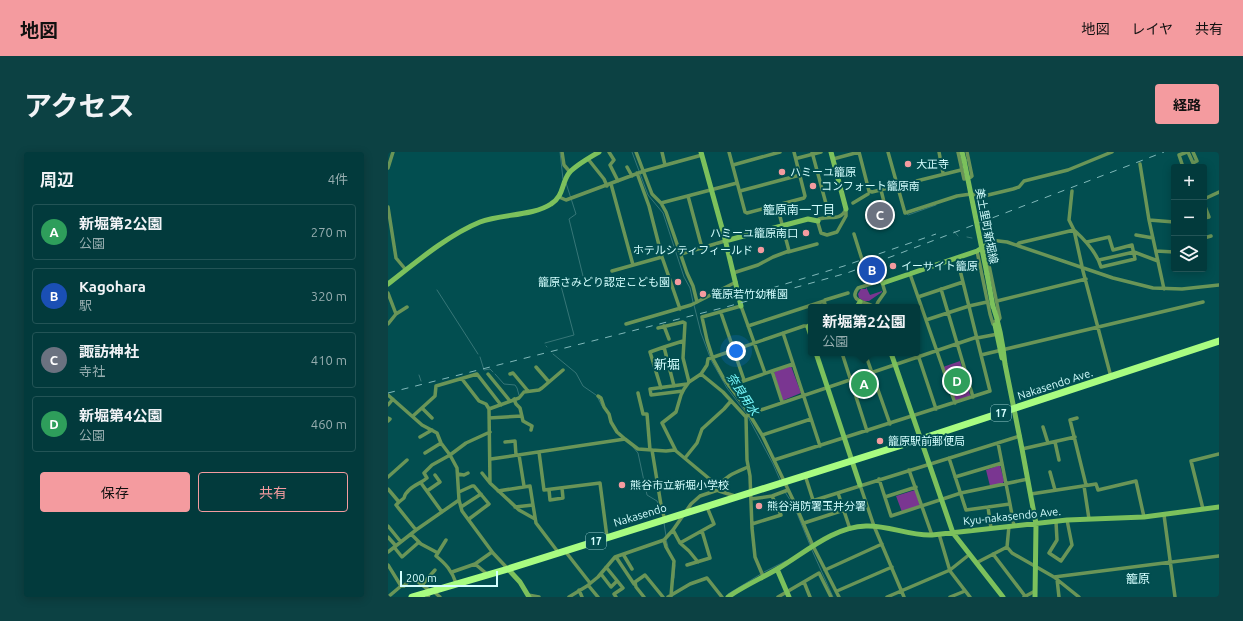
<!DOCTYPE html>
<html lang="ja">
<meta charset="utf-8">
<style>
:root{--surface:#023a3c;--page:#0c4143;--text:#f1f3f6;--muted:#96adaf;--line:#235456;--accent:#f49b9f}
body{margin:0;font-family:Ubuntu,"Noto Sans JP",sans-serif;background:var(--page);color:var(--text)}
.controls{position:absolute;right:12px;top:12px;display:grid;overflow:hidden;border-radius:4px;box-shadow:0 2px 10px #0003}
.controls button{width:36px;height:36px;display:grid;place-items:center;padding:0;border:0;border-bottom:1px solid var(--line);background:var(--surface);color:var(--text);font:20px sans-serif}
.scale{position:absolute;left:12px;bottom:10px;width:98px;box-sizing:border-box;padding-left:4px;border:2px solid #d3fefe;border-top:0;font-size:11px;line-height:14px;white-space:nowrap;color:#d3fefe;-webkit-text-stroke:3px #024e50;paint-order:stroke}
.you{position:absolute;left:348px;top:199px;width:14px;height:14px;margin:-10px;border:3px solid #fff;border-radius:50%;background:#1a73e8;box-shadow:0 0 0 6px #1a73e833}
.badge{display:grid;place-items:center;width:26px;height:26px;border-radius:50%;background:var(--accent);color:#fff;font-size:13px;font-weight:700}
.pin{position:absolute;translate:-50% -50%;border:2px solid #fff;box-shadow:0 1px 4px #0006}
.popup{position:absolute;left:420px;top:152px;width:112px;height:52px;box-sizing:border-box;display:grid;place-content:center;border-radius:4px;background:var(--surface);filter:drop-shadow(0 1px 3px #0005);font-size:13px;white-space:nowrap;color:var(--muted)}
.popup b{font-size:15px;color:var(--text)}
.popup::after{content:'';position:absolute;left:50%;top:100%;margin-left:-8px;border:8px solid transparent;border-top-color:var(--surface)}
.list{margin:0;padding:0;list-style:none}
h2{display:flex;justify-content:space-between;align-items:center;height:52px;margin:0;padding:0 16px;font-size:17px}
h2 small{font-size:13px;font-weight:400;color:var(--muted)}
.list li{display:grid;grid-template-columns:26px 1fr auto;gap:12px;align-items:center;box-sizing:border-box;height:56px;margin:0 8px 8px;padding:0 8px;border:1px solid var(--line);border-radius:4px}
.list b{display:block;font-size:15px;white-space:nowrap}
.list p{margin:0;font-size:13px;white-space:nowrap;color:var(--muted)}
.list em{font-size:13px;font-style:normal;color:var(--muted)}
.actions{display:flex;gap:8px;padding:12px 16px}
.actions a{flex:1;padding:9px 0;border:1px solid var(--accent);border-radius:4px;text-align:center;font-size:14px;color:var(--accent)}
.actions .main{background:var(--accent);color:#111}
.icon{flex:none;width:22px;height:22px;fill:none;stroke:currentColor;stroke-width:2;stroke-linecap:round;stroke-linejoin:round}
.map{position:relative;flex:none;width:831px;height:445px;overflow:hidden;border-radius:4px}
header{display:flex;align-items:center;gap:24px;box-sizing:border-box;height:56px;padding:0 20px;background:var(--accent);color:#111}
header strong{font-size:19px}
nav{display:flex;gap:22px;margin-inline-start:auto;font-size:14px}
.intro{display:flex;align-items:center;justify-content:space-between;box-sizing:border-box;height:96px;padding:0 24px}
h1{margin:0;font-size:28px}
.button{padding:10px 18px;border-radius:4px;background:var(--accent);color:#111;font-size:14px;font-weight:700}
main{display:flex;gap:24px;padding:0 24px}
aside{flex:1;background:var(--surface);border-radius:4px;box-shadow:0 2px 10px #0003}
.map>svg:first-child{display:block}
.green{fill:#7a3691}
.lines{fill:none;stroke-linecap:round;stroke-linejoin:round}
.stream{stroke:#367677;stroke-width:1}
.street{stroke:#6a9557;stroke-width:3.5}
.secondary{stroke:#7cc15c;stroke-width:5}
.highway{stroke:#a8fc81;stroke-width:7}
.rail{stroke:#81b9ba;stroke-width:1;stroke-dasharray:7 7;stroke-linecap:butt}
.street-bridge{stroke:#6a9557;stroke-width:3.5}
.secondary-bridge{stroke:#7cc15c;stroke-width:5}
.poi-dot{fill:#f49b9f;stroke:#024e50;stroke-width:1.5}
.labels{text-anchor:middle;dominant-baseline:central;stroke-width:4;stroke-linejoin:round;paint-order:stroke}
.shield{fill:#024e50;stroke:#94c9ca;stroke-width:1}
.shield-label{font-size:10px;font-weight:bold;fill:#d3fefe}
.poi-label{font-size:11px;fill:#d3fefe;stroke:#024e50;text-anchor:start}
.street-label{font-size:11px;fill:#d3fefe;stroke:#024e50}
.neighbourhood-label{font-size:12px;fill:#d3fefe;stroke:#024e50}
.water-label{font-size:12px;font-style:italic;fill:#75f8fa;stroke:#024e50}
.quarter-label{font-size:13px;fill:#d3fefe;stroke:#024e50}
</style>
<header>
<strong>地図</strong>
<nav><a>地図</a><a>レイヤ</a><a>共有</a></nav>
</header>
<div class="intro"><h1>アクセス</h1><a class="button">経路</a></div>
<main>
<aside>
<h2>周辺<small>4件</small></h2>
<ul class="list">
<li><span class="badge" style="background:#2e9e5b">A</span><div><b>新堀第2公園</b><p>公園</p></div><em>270 m</em></li>
<li><span class="badge" style="background:#1a4fb4">B</span><div><b>Kagohara</b><p>駅</p></div><em>320 m</em></li>
<li><span class="badge" style="background:#6b7280">C</span><div><b>諏訪神社</b><p>寺社</p></div><em>410 m</em></li>
<li><span class="badge" style="background:#2e9e5b">D</span><div><b>新堀第4公園</b><p>公園</p></div><em>460 m</em></li>
</ul>
<div class="actions"><a class="main">保存</a><a>共有</a></div>
</aside>
<div class="map">
<svg width="831" height="445" viewBox="0 0 831 445">
<rect width="100%" height="100%" fill="#024e50"/>
<path class="green" d="M478,135L482,143L494,139V140L481,149H476L471,146L470,142L473,137H478Z
M572,209L582,243V245L568,249L567,248L555,215Z
M403,214L413,241L396,248H394L386,220Z
M482,223L487,233L486,235L470,241L468,240L465,229Z
M612,313L616,329L615,331L602,334L598,318Z
M527,338L532,353L514,360L508,344Z"/>
<g class="lines">
<path class="stream" d="M172,0L175,27
M244,0L260,43L275,61L296,125L302,136L305,150
M178,31L188,62L181,67L195,124
M519,62L520,63L548,53
M566,79L570,84
M579,85L584,86
M49,138L90,202
M306,153L313,181L322,205
M157,191L186,183L172,130L191,125
M158,194L159,195
M165,202L188,221L195,234L208,243
M92,205L96,218L102,217L105,220
M323,208L339,236L359,262
M107,222L116,232L127,233L129,236L131,243
M31,223L33,229
M210,246L214,254
M360,265L385,312L392,328
M245,295L250,301L259,343L269,349L271,354
M397,340L406,354L422,393
M276,371L278,384
M278,387L280,395
M423,396L445,445
M376,420L398,409
M286,426L287,413
M340,442L373,422"/>
<path class="street" d="M174,0L176,13L182,20
M221,0L226,8L222,13L230,29
M248,0L264,42L273,51L278,60L299,121L305,134L309,150
M274,0L277,13
M341,0L357,60L359,61L416,46L417,44L406,0
M424,0L440,59
M471,0L481,39L484,40L573,18
M500,0L517,61L569,44L583,42L596,44L625,37L631,35L636,29L680,18L724,0
M551,0L555,21
M570,0L576,27L583,25L584,24L579,0
M800,0L805,11L809,9L805,0
M410,6L433,0
M200,7L216,27L219,34
M445,7L471,0
M544,10L552,8
M752,12L761,68L776,137
M345,13L392,0
M239,15L244,24
M795,15L791,3L799,0
M0,16L5,0
M249,21L261,54L274,105L292,157
M223,32L245,113
M493,38L498,58
M352,39L412,23
M684,39L681,68L686,78L695,119L723,225
M300,44L314,96
M171,45L178,48L256,19L314,3
M816,47L831,40
M273,51L349,31
M465,51L480,42
M816,52L821,65L816,66
M0,55L8,106L18,118
M458,57V64L449,80L439,83L433,81L430,71L431,67C443,63 452,70 458,57Z
M761,68L786,70
M748,83L765,86
M816,86L823,84
M629,93L631,91L686,78C697,88 709,101 713,115L747,107L744,93L725,98L721,85L699,90
M589,99L602,162L605,172
M768,99L786,100
M400,100L429,92
M293,102L337,89
M569,106L593,203L815,150
M711,108L746,100L770,109
M478,118L490,114
M224,119L274,105
M345,121L370,113L385,105L401,99L389,53
M522,122L567,251
M553,137L585,245
M0,141L8,162
M530,145L575,130
M437,148L460,141
M609,149L698,127
M486,155C480,150 459,150 470,136L492,129L494,130L497,140L490,150L488,155
M333,161L356,228
M538,168L581,154L599,150
M606,170L610,169L612,166L597,94L602,88L619,90L725,126L765,136L794,137L831,133
M0,172L8,162L19,155
M238,172L303,153L348,130
M276,174L281,187
M360,174L436,149L438,155
M270,176L295,170L297,171L295,206L301,230
M395,181L432,294
M589,186L610,182
M529,200L548,257
M454,201L479,279
M477,201L502,272
M148,215L161,230
M377,221L353,154L314,165L319,188L325,207L336,227L355,252L374,283L408,354L425,394L451,445
M100,222L122,249
M122,222L125,221L140,239
M313,222L335,240L358,265
M74,227L91,249L98,252L101,257L102,331L131,358L147,367
M286,234L276,195L295,189
M341,234L384,219
M273,236L262,200L276,195
M295,239L263,243L262,237L299,232
M250,241L255,262H259L262,298
M467,242L489,235
M0,243L34,273L49,281L53,291L62,303L69,316L71,348L74,359L105,401L120,417
M210,244L213,246L216,255L221,262L223,270L229,280L237,287
M126,247L128,252L132,256L135,269L144,274L143,278
M394,250L384,219L405,212
M0,253L5,247
M34,256L44,266
M101,257L131,246L136,240L151,238L154,236L175,218
M25,264L47,244L48,234L89,222L113,253
M0,266L2,267L0,269
M101,266L134,264
M689,266L682,268L698,333
M655,275L660,291
M374,283L423,267
M32,285L44,278
M117,290L127,289L128,303
M667,290L671,308
M610,291L622,352
M634,297L687,285
M264,298L274,359L277,367
M151,300L156,338L212,331L219,385
M37,301L53,291
M131,303L136,334
M297,306L309,291L314,277L336,257L343,249
M561,306L578,358L622,352L626,374
M103,307L237,287L250,297L278,299L287,298
M386,308L602,239L593,203
M521,318L544,383
M662,320L667,338
M94,321L102,331
M70,322L76,323L80,321
M417,323L425,348
M0,325L19,308
M567,325L614,311
M491,327L503,364L573,341L640,327
M33,331L54,360
M472,333L486,374L516,445
M696,334L701,367
M329,335C339,323 346,321 360,315
M0,337L11,350L8,353L28,378
M161,338L162,348L175,346L174,336
M39,339L52,330L47,323
M110,339L142,334L145,353
M71,340L84,334H86L101,352L81,367
M450,341L462,377
M643,342L708,332L710,338L748,329L756,365
M347,344L331,339L324,329L288,299L274,271L288,260L293,243L296,237L301,230L313,222L319,213L320,207L416,174H420
M497,345L528,335
M363,347L384,344L400,338
M11,350L16,346C18,336 32,332 39,326L36,321L44,313L62,303L78,291L102,280
M408,354L632,284
M73,355L93,342
M127,355L145,353L148,371L170,400
M600,355L603,376
M815,357L803,309L831,302
M776,363L787,445
M668,370L669,388L661,401L673,409L684,393L679,368
M416,371L456,358
M364,372L393,363L384,344
M0,374L13,390
M285,378L292,391L326,372L319,355
M23,382L33,392L50,401
M551,382L562,419L582,445
M0,385L8,394
M58,388L48,404C58,412 64,419 68,431
M276,388L278,395L286,409L283,444
M292,391L301,399L310,410
M6,395L14,405L31,390
M619,395L621,374
M177,399L202,431
M0,400L28,378L71,348
M235,402L244,417
M605,402L637,444
M228,405L246,432
M588,411L619,395L624,401L666,425L691,445
M87,412L104,400
M0,413L13,434L0,445
M299,413L322,406L314,379
M218,415L235,436L226,442L228,445
M437,418L494,392
M64,420L87,412L99,422
M213,422L223,435L229,429
M375,424L367,405L364,376L362,324L359,308L358,265L361,262L589,185
M666,425L831,404
M669,427L671,445
M416,430L422,445
M34,433L47,418
M200,433L210,445
M13,434H16L24,425L42,439L40,445
M191,438L194,445
M45,439L52,445
M449,439L504,415
M140,443L151,445
M181,445L199,434L210,425L227,405L276,388L285,378L303,352L312,344L330,338
M256,445L248,435L247,430L257,423L275,445
M280,445L302,432L319,426L334,445
M390,445L431,421L443,445
M499,445L562,418L582,402
M562,445L577,439
M636,445L647,439"/>
<path class="secondary" d="M313,0L337,87L353,154
M443,0L458,57
M574,0L576,8
M337,89L420,67L430,69
M599,122L605,155
M495,131L589,99L597,94
M0,132C27,111 60,83 92,70C112,62 145,64 163,52C176,44 173,32 181,21C188,13 201,6 211,0
M604,151C611,171 615,192 617,212L634,297L648,372L647,445
M469,155L472,150
M423,172L420,175L423,184
M607,173L614,206
M428,201L472,333
M503,201L565,381L615,445
M120,417L132,430L141,445
M389,417L401,445
M340,445C356,434 374,426 391,416C418,400 445,375 478,374C500,373 521,384 544,383L679,368L756,365L831,355"/>
<path class="highway" d="M24,445L120,417L533,287L831,189"/>
<path class="rail" d="M384,136L456,114L548,82
M0,241L338,155L459,121L505,104L776,0"/>
<path class="street-bridge" d="M466,82L477,117"/>
<path class="secondary-bridge" d="M576,8L599,122"/>
</g>
<g class="poi-dot">
<circle cx="520" cy="12" r="4"/>
<circle cx="394" cy="20" r="4"/>
<circle cx="425" cy="34" r="4"/>
<circle cx="418" cy="81" r="4"/>
<circle cx="373" cy="98" r="4"/>
<circle cx="505" cy="114" r="4"/>
<circle cx="290" cy="130" r="4"/>
<circle cx="315" cy="142" r="4"/>
<circle cx="492" cy="289" r="4"/>
<circle cx="234" cy="333" r="4"/>
<circle cx="371" cy="354" r="4"/>
</g>
<g class="labels">
<g class="shield">
<rect x="603" y="253" width="20" height="16" rx="3"/>
<rect x="198" y="381" width="20" height="16" rx="3"/>
</g>
<g class="shield-label">
<text x="613" y="261">17</text>
<text x="208" y="389">17</text>
</g>
<g class="poi-label">
<text x="528" y="12">大正寺</text>
<text x="402" y="20">ハミーユ籠原</text>
<text x="433" y="34">コンフォート籠原南</text>
<text x="410" y="81" text-anchor="end">ハミーユ籠原南口</text>
<text x="365" y="98" text-anchor="end">ホテルシティフィールド</text>
<text x="513" y="114">イーサイト籠原</text>
<text x="282" y="130" text-anchor="end">籠原さみどり認定こども園</text>
<text x="323" y="142">篭原若竹幼稚園</text>
<text x="500" y="289">籠原駅前郵便局</text>
<text x="242" y="333">熊谷市立新堀小学校</text>
<text x="379" y="354">熊谷消防署玉井分署</text>
</g>
<g class="street-label">
<text transform="translate(599 74) rotate(79)">美土里町新堀線</text>
<text transform="translate(667 232) rotate(-18)">Nakasendo Ave.</text>
<text transform="translate(252 363) rotate(-17)">Nakasendo</text>
<text transform="translate(624 364) rotate(-6)">Kyu-nakasendo Ave.</text>
</g>
<g class="neighbourhood-label">
<text x="411" y="57">籠原南一丁目</text>
<text x="750" y="426">籠原</text>
</g>
<g class="water-label">
<text transform="translate(355 242) rotate(57)">奈良用水</text>
</g>
<g class="quarter-label">
<text x="279" y="212">新堀</text>
</g>
</g>
</svg>
<div class="controls">
<button>+</button>
<button>−</button>
<button><svg class="icon" aria-label="layers" viewBox="0 0 24 24"><path d="M12 4l9 5-9 5-9-5zM3 14l9 5 9-5"/></svg></button>
</div>
<div class="scale">200 m</div>
<div class="you"></div>
<div class="pin badge" style="left:476px;top:232px;background:#2e9e5b">A</div>
<div class="popup"><b>新堀第2公園</b>公園</div>
<div class="pin badge" style="left:484px;top:118px;background:#1a4fb4">B</div>
<div class="pin badge" style="left:492px;top:63px;background:#6b7280">C</div>
<div class="pin badge" style="left:569px;top:229px;background:#2e9e5b">D</div>
</div>
</main>
